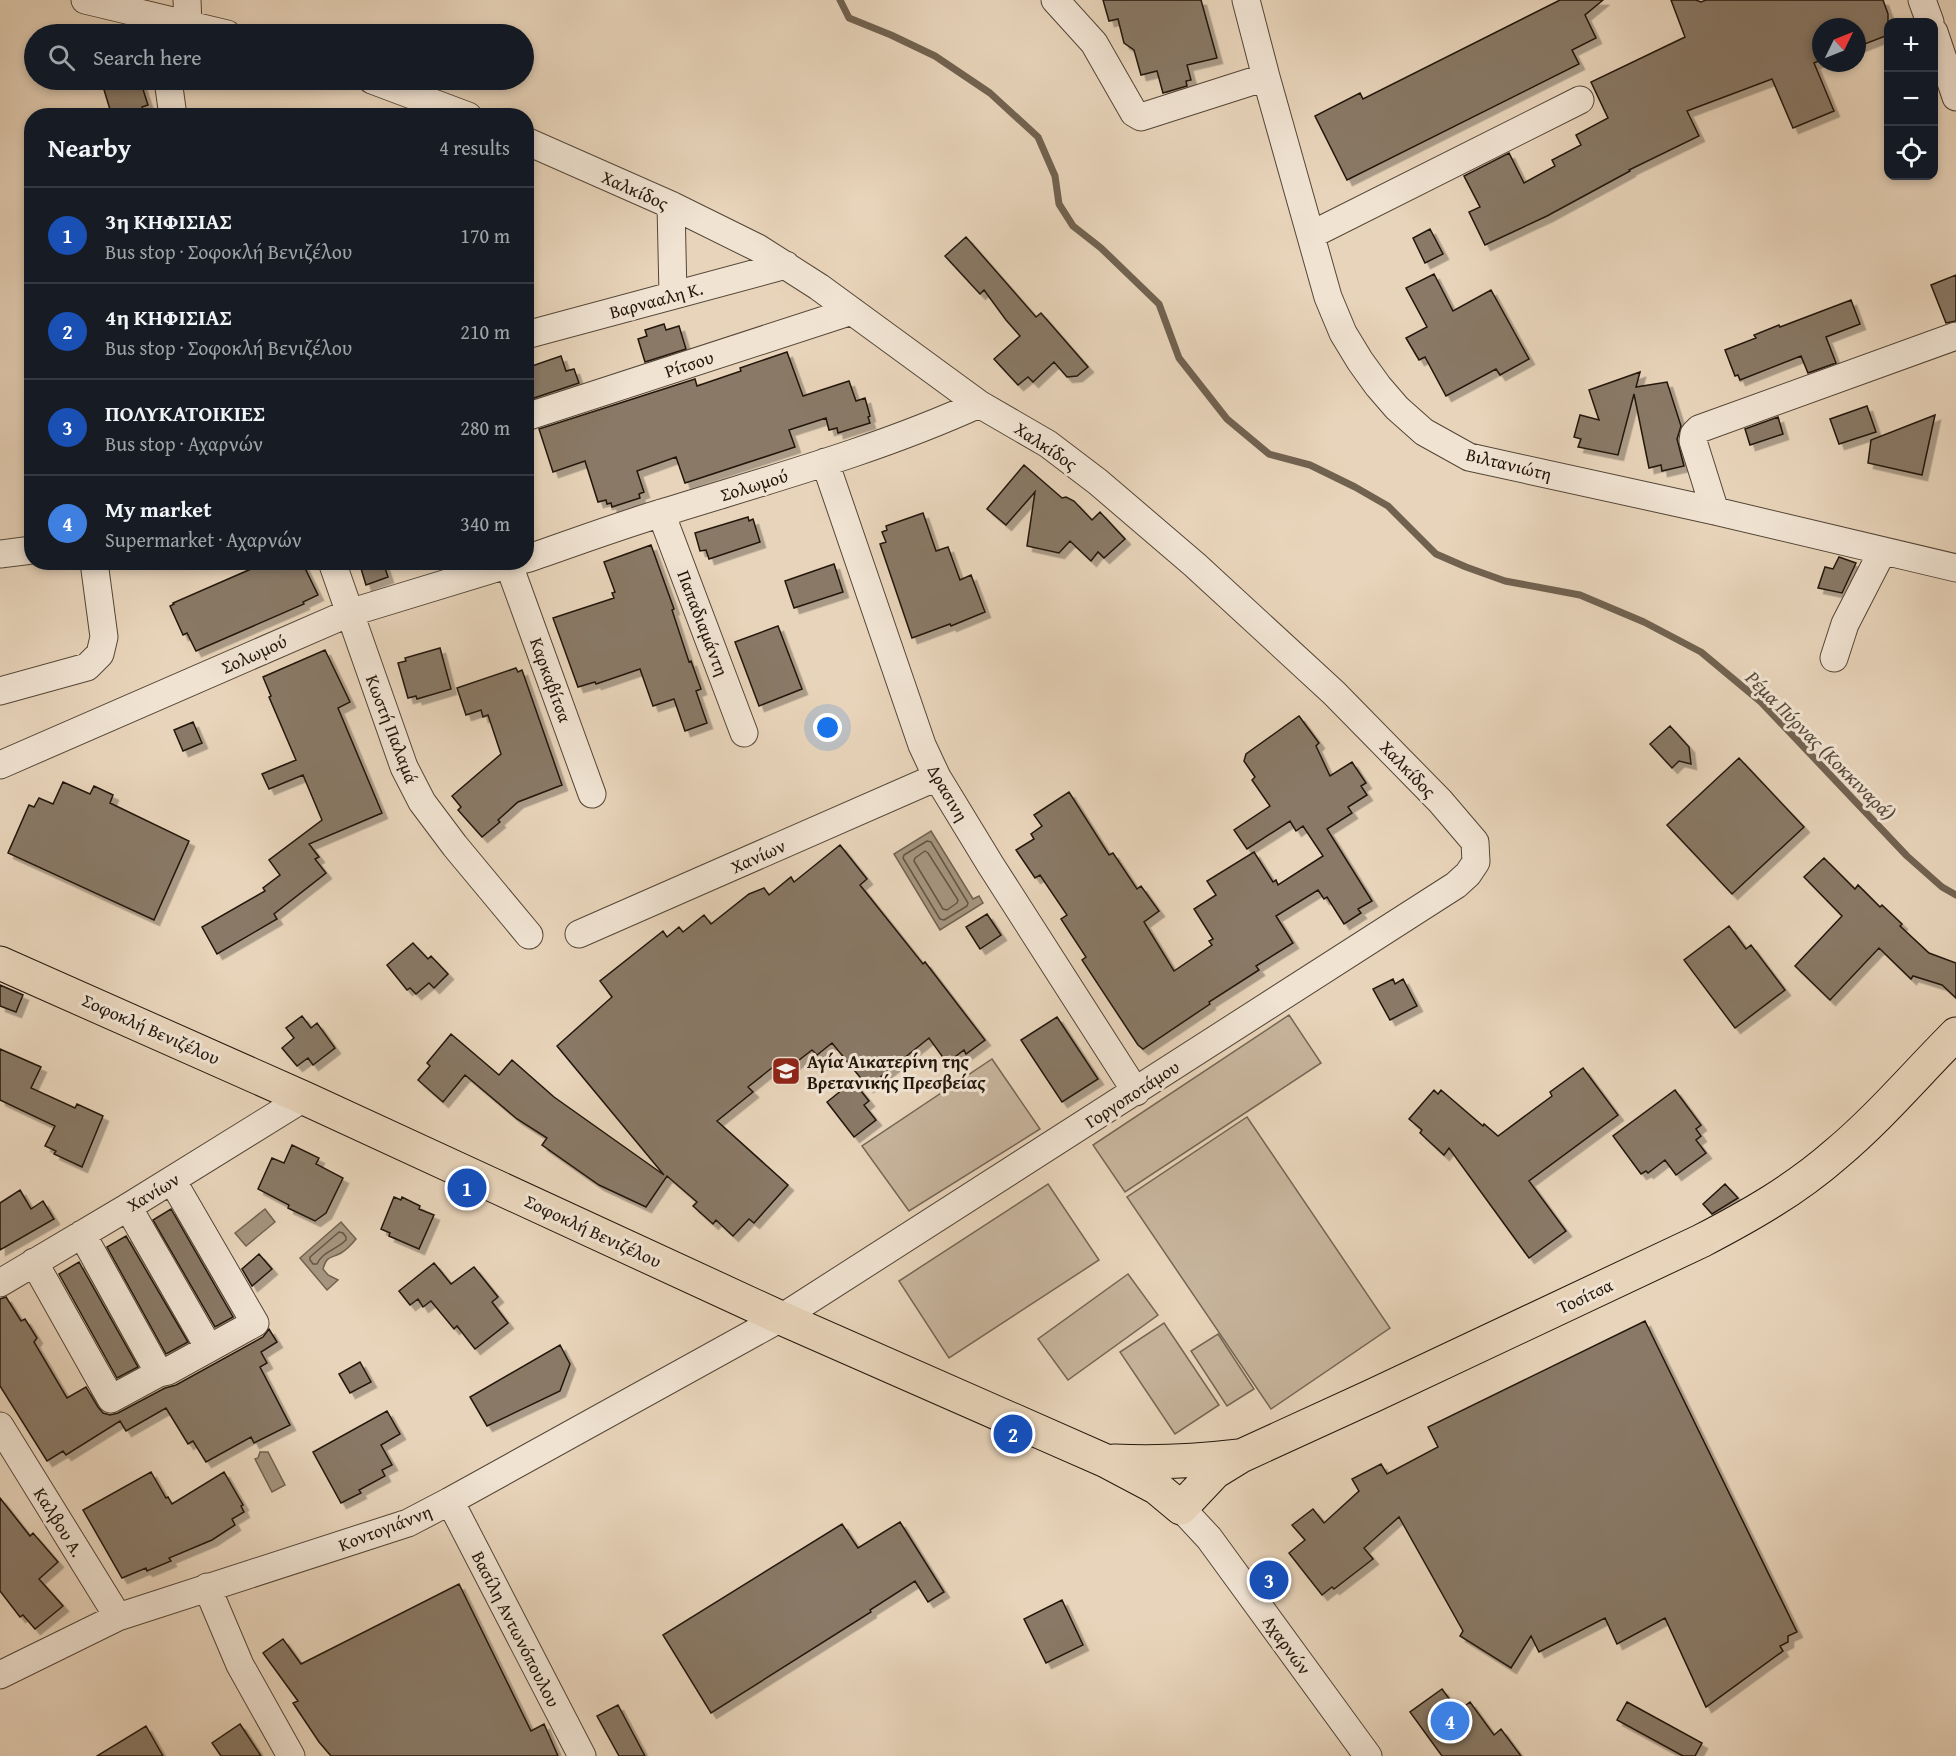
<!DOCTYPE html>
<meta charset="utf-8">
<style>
:root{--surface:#171b24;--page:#242831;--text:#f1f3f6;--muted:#9ea1a6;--line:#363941;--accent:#0f766e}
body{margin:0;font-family:"Gentium Book Plus",serif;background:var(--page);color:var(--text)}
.controls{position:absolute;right:18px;top:18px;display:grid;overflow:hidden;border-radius:12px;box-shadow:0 3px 9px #0003}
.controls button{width:54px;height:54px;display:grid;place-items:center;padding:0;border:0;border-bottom:2px solid var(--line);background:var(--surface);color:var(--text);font:30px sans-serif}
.compass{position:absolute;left:1812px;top:18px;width:54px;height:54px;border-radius:50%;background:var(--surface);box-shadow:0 3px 9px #0003;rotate:47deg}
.you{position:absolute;left:828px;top:728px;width:21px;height:21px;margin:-15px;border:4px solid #fff;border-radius:50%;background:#1a73e8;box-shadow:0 0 0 9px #1a73e833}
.badge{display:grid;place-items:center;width:39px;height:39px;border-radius:50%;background:var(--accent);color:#fff;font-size:20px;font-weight:700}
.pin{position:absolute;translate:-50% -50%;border:3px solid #fff;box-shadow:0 2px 6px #0006}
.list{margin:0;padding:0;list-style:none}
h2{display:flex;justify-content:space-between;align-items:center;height:78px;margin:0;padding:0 24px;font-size:26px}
h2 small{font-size:20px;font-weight:400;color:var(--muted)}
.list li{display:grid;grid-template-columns:39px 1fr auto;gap:18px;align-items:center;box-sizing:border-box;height:96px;padding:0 24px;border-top:2px solid var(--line)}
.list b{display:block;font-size:22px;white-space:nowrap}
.list p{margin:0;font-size:20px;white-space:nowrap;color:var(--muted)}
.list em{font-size:20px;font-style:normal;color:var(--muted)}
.icon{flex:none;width:33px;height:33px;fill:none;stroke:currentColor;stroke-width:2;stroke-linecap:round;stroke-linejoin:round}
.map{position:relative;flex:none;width:1956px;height:1756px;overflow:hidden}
.search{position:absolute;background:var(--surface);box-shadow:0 3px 9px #0003;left:24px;top:24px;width:510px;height:66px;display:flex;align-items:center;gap:15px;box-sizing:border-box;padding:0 21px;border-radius:33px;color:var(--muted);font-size:22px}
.panel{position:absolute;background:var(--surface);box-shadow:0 3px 9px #0003;left:24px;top:108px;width:510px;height:462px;border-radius:24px}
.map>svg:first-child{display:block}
.green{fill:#c7b49c;stroke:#756654;stroke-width:1.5}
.water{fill:#a5947e;stroke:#716250;stroke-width:1.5}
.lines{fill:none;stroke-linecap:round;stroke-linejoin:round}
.shore{stroke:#645644;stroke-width:1.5}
.stream{stroke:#716250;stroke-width:7}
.building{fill:#897966;stroke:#23170b;stroke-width:1.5;filter:url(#shadow)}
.minor-casing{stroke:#544637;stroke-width:29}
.major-casing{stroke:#23170b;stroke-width:35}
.minor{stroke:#f0e3d2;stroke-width:27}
.major{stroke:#e8d4ba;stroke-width:33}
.labels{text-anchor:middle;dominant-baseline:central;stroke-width:6;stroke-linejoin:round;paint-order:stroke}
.street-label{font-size:18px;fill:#23170b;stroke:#f0e3d2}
.poi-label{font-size:18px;font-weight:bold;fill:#23170b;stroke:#f0e3d2;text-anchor:start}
.water-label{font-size:20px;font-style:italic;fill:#574939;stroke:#f0e3d2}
</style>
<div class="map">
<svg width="1956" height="1756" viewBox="0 0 1956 1756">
<defs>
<filter id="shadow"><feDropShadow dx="5.5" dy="5.5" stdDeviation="0" flood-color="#0004"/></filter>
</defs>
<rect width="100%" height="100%" fill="#e8d4ba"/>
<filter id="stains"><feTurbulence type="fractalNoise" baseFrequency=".00333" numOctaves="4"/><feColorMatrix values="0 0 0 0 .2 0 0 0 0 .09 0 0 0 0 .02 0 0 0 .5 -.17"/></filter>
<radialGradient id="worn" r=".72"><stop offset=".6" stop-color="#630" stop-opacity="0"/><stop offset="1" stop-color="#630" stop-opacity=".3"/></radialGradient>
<path class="green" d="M1289,1015L1321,1063L1125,1192L1093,1145Z
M992,1059L1040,1129L909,1211L862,1146Z
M1247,1117L1390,1328L1271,1409L1127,1197Z
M1048,1184L1099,1260L949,1358L899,1281Z
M1128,1274L1158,1315L1068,1380L1038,1339Z
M1164,1323L1219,1405L1175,1434L1120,1352Z
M1218,1334L1254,1389L1227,1406L1191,1351Z"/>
<path class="water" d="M931,831L973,899L979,896L983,903L940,930L894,854Z
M265,1209L275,1222L246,1246L235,1233Z
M341,1222L356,1239C352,1244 346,1250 341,1253C330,1259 327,1255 323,1269L328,1275L338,1280L327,1290L300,1258Z
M260,1452H268L285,1485L272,1492L255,1459L258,1458Z"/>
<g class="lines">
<path class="shore" d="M927,841L931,842L968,903L967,906L944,920L940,919L903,858L904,855Z
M925,851L928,853L958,900L957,903L947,910L943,909L914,861L915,858Z
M339,1232L343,1233L346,1237V1240C336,1250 323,1251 317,1264H313L310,1260V1257Z"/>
<path class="stream" d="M840,0L849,18L891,35L935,56L990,93L1038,137L1055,176L1059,204L1073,226L1101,248L1159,304L1179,358L1227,419L1269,454L1310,465L1355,487L1388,506L1436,554L1466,567L1505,581L1580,595L1644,622L1701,652L1761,702L1907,856L1942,887L1956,895"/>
</g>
<path class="building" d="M1103,0H1201L1217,58L1187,65L1191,80L1186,81L1187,86L1163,93L1157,71L1141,75L1134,50L1124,43L1118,19L1109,21Z
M1560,0H1603L1585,15L1596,38L1572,50L1579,64L1347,180L1315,116L1360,93L1363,99Z
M1671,0H1696L1701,2L1706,0H1883L1888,14V35L1857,47V27H1821V60L1814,63L1834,111L1793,128L1772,79L1687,111L1699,136L1629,170L1630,171L1547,216L1485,245L1469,212L1480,207L1464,176L1509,153L1524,183L1555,166L1552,160L1581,145L1576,135L1608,118L1591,82L1685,37Z
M101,80H140L148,105L142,107L145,116H112Z
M1430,229L1443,254L1425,263L1413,238Z
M966,237L1036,317L1041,313L1088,367L1077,376L1067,377L1054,362L1033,382L1028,377L1018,385L994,359L1020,336L1006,320L984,290L980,294L945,256Z
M1434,274L1453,311L1491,290L1529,359L1500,375L1496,369L1446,396L1425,357L1419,360L1406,338L1427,327L1406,288Z
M1956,275V321L1946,323L1931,285Z
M1851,300L1860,324L1826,337L1836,363L1808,373L1801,356L1740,380L1738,375L1735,376L1725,350L1756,338L1754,335L1779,325L1780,327Z
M664,324L666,330L679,326L686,349L645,362L638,339L647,336L645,330Z
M787,352L803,396L849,381L856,401L865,398L870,416L868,417L870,423L838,433L837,428L829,430L826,418L789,430L795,447L685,483L676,457L637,471L644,492L639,494L640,498L612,507L611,503L607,504L606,500L598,502L585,461L553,472L539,429L695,379L697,386L741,371L740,368Z
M561,356L566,371L574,369L579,383L531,399L526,385V368Z
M1640,372L1636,387L1667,382L1681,426L1677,439L1684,466L1662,471L1661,465L1649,468L1634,394L1618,455L1578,447L1581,439L1574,437L1580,415L1599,420L1589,390Z
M1867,406L1876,432L1839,444L1830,419Z
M1935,415L1922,475L1868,463L1871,440Z
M1778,417L1783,434L1750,445L1745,429Z
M1024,465L1062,498L1066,497L1074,501L1092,520L1100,512L1125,539L1104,558L1098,552L1091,561L1070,541L1059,553L1027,546L1035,492L1006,525L987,509Z
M923,513L936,551L948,547L960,580L971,575L985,612L951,626L950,624L912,638L880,544L886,542L882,532L887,530L886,526Z
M748,517L749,521L753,519L760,542L709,559L706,550L700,551L695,533Z
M651,545L674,609L672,610L689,662L691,661L701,689L696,691L707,723L685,731L674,699L653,706L640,669L596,684L595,682L578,687L553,618L614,598L612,593L615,592L604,562Z
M1839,557L1856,563L1842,593L1818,588L1825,567L1833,569Z
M248,562H302L318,595L303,602L304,604L196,651L187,633L183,635L170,606L174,604L173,603L251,569Z
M359,562H383L388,577L366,585Z
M834,564L843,592L794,608L785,581Z
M778,626L802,689L759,706L735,642Z
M440,648L451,689L417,699L416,696L408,698L398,663L406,661L405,658Z
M325,650L350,702L338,708L382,813L309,844L319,857L315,859L326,873L274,914L277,919L217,954L202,927L265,891L263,888L280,875L269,860L322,820L303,775L269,789L262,774L296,760L269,697L271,696L263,677Z
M516,668L518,672L522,670L562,785L518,802L498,820L500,822L482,837L458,810L461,807L452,796L501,754L488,715L483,717L481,710L466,715L457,688Z
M1299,716L1319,743L1316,746L1330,776L1352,762L1366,783L1361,786L1367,795L1348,807L1352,813L1327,829L1372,901L1358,909L1361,913L1344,924L1327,897L1324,899L1318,890L1276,916L1293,943L1256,966L1259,970L1209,1002L1210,1004L1143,1049L1138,1045L1082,960L1086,957L1061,919L1067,915L1040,875L1035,878L1016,850L1034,839L1031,834L1042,826L1034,815L1069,792L1109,855L1113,853L1137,889L1141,886L1159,911L1144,922L1174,971L1212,945L1209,941L1213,939L1194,909L1216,895L1207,881L1254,852L1273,882L1276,880L1278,885L1323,856L1303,826L1296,831L1290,821L1247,849L1234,830L1270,806L1252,780L1255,777L1244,761L1246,754Z
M193,722L202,743L183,751L174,730Z
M1670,726L1689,747L1691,764L1679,761L1672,768L1650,744Z
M1739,758L1804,827L1732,894L1667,825Z
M63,782L90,794L94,786L113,795L110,803L189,841L154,920L8,853L29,805L34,807L39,798L53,804Z
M840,845L867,879L860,885L923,964L925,962L985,1040L966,1054L964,1050L947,1063L929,1038L868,1087L832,1043L817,1055L812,1050L789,1068L783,1059L748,1087L753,1092L717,1121L788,1185L754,1223L749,1219L733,1236L716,1220L713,1224L693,1206L697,1202L667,1176L646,1207L599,1185L542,1145L547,1138L517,1119L465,1075L443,1102L418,1080L430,1066L427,1063L451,1034L499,1075L512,1060L554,1097L664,1175L557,1046L612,997L600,981L663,931L667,937L679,927L683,932L704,915L711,924L749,894L764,888L769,895L791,877L794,882Z
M1824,858L1855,889L1858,885L1880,907L1882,905L1902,924L1900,926L1929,953L1956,963V998L1942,985L1913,976L1911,979L1879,948L1830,1000L1795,966L1842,916L1804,877Z
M987,914L1001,935L980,949L966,927Z
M1729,926L1746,949L1751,945L1785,990L1735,1028L1684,960Z
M413,943L428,959L431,956L448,974L434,988L429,983L416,994L410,988L407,990L387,965Z
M1393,979L1395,984L1403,979L1417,1006L1390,1020L1373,989Z
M0,985L23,995L16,1012L0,1006Z
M302,1016L311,1028L317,1023L335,1048L313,1065L308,1058L297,1066L282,1048L294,1038L286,1028Z
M1057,1017L1098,1079L1062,1102L1021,1040Z
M0,1049L41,1067L31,1088L75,1108L77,1104L103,1116L82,1167L54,1154L56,1151L45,1146L55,1126L0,1100Z
M1583,1068L1618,1115L1529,1181L1566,1231L1529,1258L1449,1148L1444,1155L1420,1133L1422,1130L1409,1119L1434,1090L1438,1094L1441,1090L1483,1126L1484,1124L1498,1136L1552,1096L1550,1092Z
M853,1081L869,1101L864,1105L876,1120L854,1137L827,1102Z
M1675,1090L1701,1125L1696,1129L1701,1136L1696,1140L1706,1153L1676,1175L1665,1160L1648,1173L1646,1171L1641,1174L1613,1136Z
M292,1145L319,1158L316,1164L343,1178L326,1213L315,1221L288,1208L289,1205L258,1189L272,1158L284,1163Z
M1725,1184L1738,1198L1712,1214L1703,1204Z
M20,1190L31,1209L43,1201L54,1219L0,1250V1203Z
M394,1197L401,1200L402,1197L420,1206L419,1209L434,1215L419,1249L389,1236L390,1233L381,1229Z
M171,1209L233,1317L215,1327L153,1220Z
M126,1236L188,1342L166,1354L107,1247Z
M259,1254L272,1269L252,1286L242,1269Z
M79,1262L138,1367L117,1378L59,1274Z
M434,1263L451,1284L474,1267L498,1297L492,1302L508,1323L475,1349L457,1326L454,1329L431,1301L423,1307L418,1299L410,1305L399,1291Z
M6,1297L21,1321L25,1319L37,1338L34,1342L67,1398L86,1387L98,1407L103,1413L110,1415L118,1413L165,1388L176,1385L263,1337L269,1329L277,1342L261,1352L267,1363L260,1367L290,1425L254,1443L251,1437L206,1462L193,1441L188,1444L166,1408L126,1431L120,1421L66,1455L63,1451L47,1461L0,1386V1299Z
M1645,1321L1797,1632L1788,1636V1642L1780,1646L1783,1651L1706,1707L1665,1618L1617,1644L1605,1618L1539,1652L1531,1636L1511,1668L1460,1636L1463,1631L1399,1517L1364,1548L1373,1559L1334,1589L1332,1587L1322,1595L1289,1553L1305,1540L1292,1525L1313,1509L1324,1523L1359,1491L1352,1479L1381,1464L1387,1474L1438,1447L1428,1427Z
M560,1345L570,1364L560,1391L487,1426L470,1397Z
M360,1362L371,1382L350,1393L339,1374Z
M387,1411L400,1434L381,1445L392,1465L382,1470L385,1476L359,1490L361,1493L341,1503L313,1452Z
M151,1472L166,1498L168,1497L172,1504L224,1472L243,1505L241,1506L244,1512L232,1519L235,1525L212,1540L169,1558L171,1561L147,1571L146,1568L122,1578L83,1510Z
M0,1498L30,1536L33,1533L58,1562L39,1579L63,1606L35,1629L23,1615L20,1617L0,1591Z
M900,1522L944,1592L928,1602L915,1581L870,1610L871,1612L711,1713L663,1635L842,1524L858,1548Z
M459,1584L531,1731L544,1724L558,1756H331L319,1742L293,1703L298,1701L263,1653L283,1639L301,1664Z
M1062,1600L1083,1645L1046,1663L1024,1619Z
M1442,1689L1458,1711L1470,1702L1494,1735L1501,1729L1521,1756H1442L1410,1712Z
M1627,1702L1702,1743L1695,1756H1683L1617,1720Z
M618,1705L645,1756H619L597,1716Z
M240,1724L261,1756H221L212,1743Z
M146,1726L163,1756H97Z"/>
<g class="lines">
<g class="minor-casing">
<path id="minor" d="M85,0L227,34
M187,0L188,24
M1055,0L1094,43L1134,113L1141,117L1266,77
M1246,0L1266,77L1328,297L1343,333L1360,361L1378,386L1397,408L1424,432L1469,457L1715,511L1956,568
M1922,0L1930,22
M1934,32L1956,97
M168,80L173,116
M372,80L468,116
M671,205L673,295
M1311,235L1580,100
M526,335L786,265
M526,417L852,311
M825,462L922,745L937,777L990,864L1136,1092
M1715,511L1693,441L1694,434L1699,429L1956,336
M661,513L744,733
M0,554L32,550
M526,559C573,543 618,526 665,512C771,479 878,450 979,404
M332,562L404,767L422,802L455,846L529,935
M509,565L592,794
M1834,658L1845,624L1882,552
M0,691L87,667L100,654L104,637L94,562
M0,765L349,613L516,562
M579,934L937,777
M128,1207L209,1348
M82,1234L159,1373L168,1371L255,1323L172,1180
M34,1262L111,1399L159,1373
M0,1283L128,1207L304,1098
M0,1426L118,1617
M450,1501L582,1756
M1181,1508L1209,1538L1368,1756
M207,1587L240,1665L291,1756
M0,1675L118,1617L408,1523L450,1501L781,1318L1456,885L1468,874L1476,862L1475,842L1440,801L1334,693L1195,565L1098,482L1048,444L979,404L819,287L758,248L671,205L526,141"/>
</g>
<g class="major-casing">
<path id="major" d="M0,963L304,1098L781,1318L1106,1461L1157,1488L1181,1508L1215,1472L1241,1456L1372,1396L1701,1241C1749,1216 1795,1190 1836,1154C1879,1118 1916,1074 1956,1034
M1114,1461C1156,1463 1197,1461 1239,1456"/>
</g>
<use href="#minor" class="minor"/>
<use href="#major" class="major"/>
</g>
<defs>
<g id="school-square" transform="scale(1.5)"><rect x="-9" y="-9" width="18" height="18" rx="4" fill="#8f2418" stroke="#f0e3d2"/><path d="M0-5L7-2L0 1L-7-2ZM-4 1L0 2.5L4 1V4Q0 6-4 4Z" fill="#fff"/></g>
</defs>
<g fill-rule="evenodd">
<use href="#school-square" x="786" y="1071"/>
</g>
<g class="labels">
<g class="street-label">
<text transform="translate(635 190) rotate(24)">Χαλκίδος</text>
<text transform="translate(656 300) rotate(-15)">Βαρνααλη Κ.</text>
<text transform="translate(689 364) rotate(-18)">Ρίτσου</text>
<text transform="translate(1046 446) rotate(34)">Χαλκίδος</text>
<text transform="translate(1509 464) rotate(14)">Βιλτανιώτη</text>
<text transform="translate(754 485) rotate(-17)">Σολωμού</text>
<text transform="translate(703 623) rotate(69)">Παπαδιαμάντη</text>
<text transform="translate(254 654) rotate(-24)">Σολωμού</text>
<text transform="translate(551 680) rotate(70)">Καρκαβίτσα</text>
<text transform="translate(392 729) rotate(69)">Κωστή Παλαμά</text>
<text transform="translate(1408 769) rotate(46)">Χαλκίδος</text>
<text transform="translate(948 793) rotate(60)">Δρασινη</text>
<text transform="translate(758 856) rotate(-24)">Χανίων</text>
<text transform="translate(151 1029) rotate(24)">Σοφοκλή Βενιζέλου</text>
<text transform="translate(1132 1094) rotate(-33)">Γοργοποτάμου</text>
<text transform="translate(153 1192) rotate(-31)">Χανίων</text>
<text transform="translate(593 1231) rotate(25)">Σοφοκλή Βενιζέλου</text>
<text transform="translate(1585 1296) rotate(-25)">Τοσίτσα</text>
<text transform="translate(59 1522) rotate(58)">Καλβου Α.</text>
<text transform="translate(385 1528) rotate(-21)">Κοντογιάννη</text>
<text transform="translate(516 1629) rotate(63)">Βασίλη Αντωνόπουλου</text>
<text transform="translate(1287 1645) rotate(54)">Αχαρνών</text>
</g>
<g class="poi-label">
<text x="807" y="1061">Αγία Αικατερίνη της<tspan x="807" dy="21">Βρετανικής Πρεσβείας</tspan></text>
</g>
<g class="water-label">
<text transform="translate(1821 745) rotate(45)">Ρέμα Πύρνας (Κοκκιναρά)</text>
</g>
</g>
<rect width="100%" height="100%" filter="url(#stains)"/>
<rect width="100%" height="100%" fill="url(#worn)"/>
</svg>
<div class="controls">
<button>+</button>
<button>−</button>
<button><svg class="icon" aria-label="locate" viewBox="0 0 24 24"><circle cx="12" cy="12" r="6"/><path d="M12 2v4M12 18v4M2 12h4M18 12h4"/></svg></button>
</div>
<svg class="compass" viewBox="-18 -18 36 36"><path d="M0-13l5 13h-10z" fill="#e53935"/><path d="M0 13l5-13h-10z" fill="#9ea1a6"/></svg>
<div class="you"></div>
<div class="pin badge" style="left:467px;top:1188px;background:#1a4fb4">1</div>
<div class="pin badge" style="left:1013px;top:1434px;background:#1a4fb4">2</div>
<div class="pin badge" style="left:1269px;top:1580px;background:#1a4fb4">3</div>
<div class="pin badge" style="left:1450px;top:1721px;background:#3f7fe0">4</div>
<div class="search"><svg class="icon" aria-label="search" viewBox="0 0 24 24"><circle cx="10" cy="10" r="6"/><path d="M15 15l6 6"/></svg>Search here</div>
<section class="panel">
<h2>Nearby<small>4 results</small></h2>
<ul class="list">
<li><span class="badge" style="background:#1a4fb4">1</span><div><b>3η ΚΗΦΙΣΙΑΣ</b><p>Bus stop · Σοφοκλή Βενιζέλου</p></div><em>170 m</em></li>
<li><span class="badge" style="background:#1a4fb4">2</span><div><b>4η ΚΗΦΙΣΙΑΣ</b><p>Bus stop · Σοφοκλή Βενιζέλου</p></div><em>210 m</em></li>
<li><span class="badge" style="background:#1a4fb4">3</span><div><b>ΠΟΛΥΚΑΤΟΙΚΙΕΣ</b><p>Bus stop · Αχαρνών</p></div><em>280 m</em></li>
<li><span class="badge" style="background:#3f7fe0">4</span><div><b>My market</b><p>Supermarket · Αχαρνών</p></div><em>340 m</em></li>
</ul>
</section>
</div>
